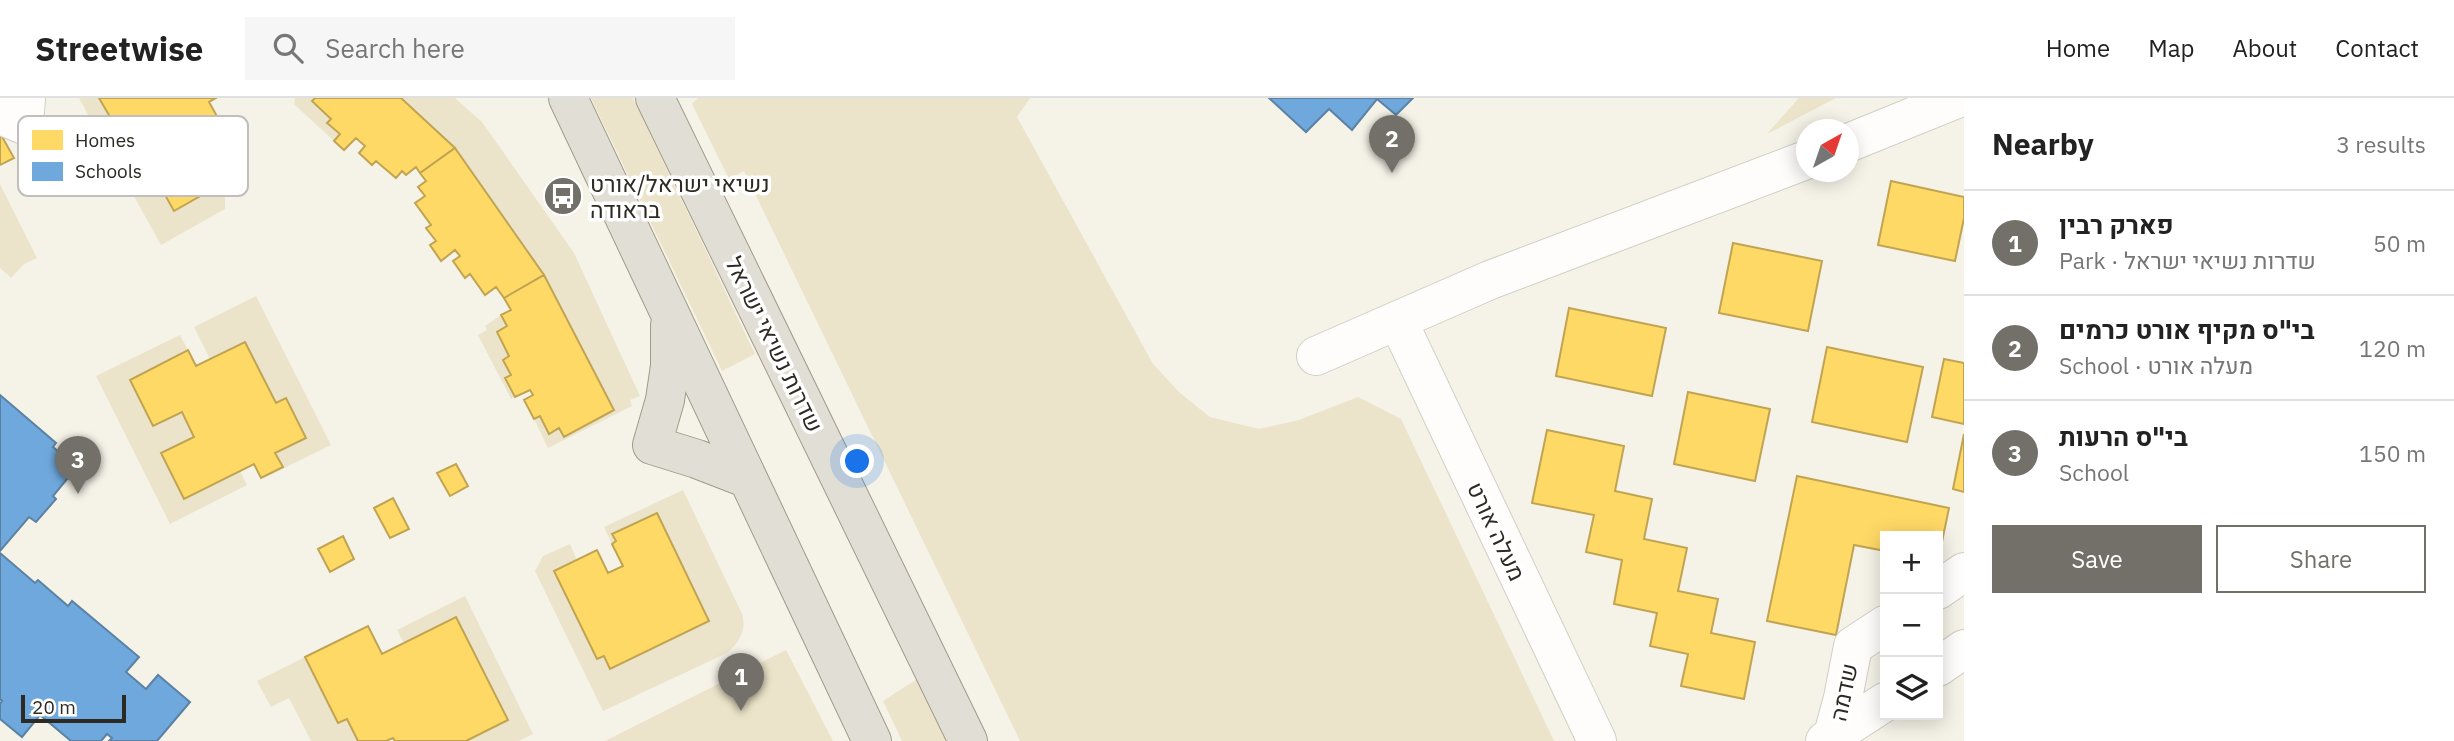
<!DOCTYPE html>
<meta charset="utf-8">
<style>
:root{--surface:#fff;--page:#f6f6f6;--text:#222;--muted:#767676;--line:#e0e0e0;--accent:#727068}
body{margin:0;font-family:"IBM Plex Sans",Heebo,sans-serif;background:var(--page);color:var(--text)}
.controls{position:absolute;right:21px;bottom:21px;display:grid;overflow:hidden;border-radius:0px;box-shadow:0 4px 18px #0003}
.controls button{width:63px;height:63px;display:grid;place-items:center;padding:0;border:0;border-bottom:2px solid var(--line);background:var(--surface);color:var(--text);font:35px sans-serif}
.compass{position:absolute;left:1796px;top:21px;width:63px;height:63px;border-radius:50%;background:var(--surface);box-shadow:0 4px 18px #0003;rotate:40deg}
.scale{position:absolute;left:21px;bottom:18px;width:105px;box-sizing:border-box;padding-left:7px;border:4px solid #2c2a23;border-top:0;font-size:19px;line-height:24px;white-space:nowrap;color:#2c2a23;-webkit-text-stroke:5px #fff;paint-order:stroke}
.you{position:absolute;left:858px;top:364px;width:24px;height:24px;margin:-18px;border:5px solid #fff;border-radius:50%;background:#1a73e8;box-shadow:0 0 0 10px #1a73e833}
.badge{display:grid;place-items:center;width:46px;height:46px;border-radius:50%;background:var(--accent);color:#fff;font-size:23px;font-weight:700}
.pin{position:absolute;translate:-50% -58px;filter:drop-shadow(0 2px 4px #0008)}
.pin::after{content:'';position:absolute;top:37px;width:24px;height:21px;background:inherit;clip-path:polygon(0 0,100% 0,50% 100%)}
.list{margin:0;padding:0;list-style:none}
h2{display:flex;justify-content:space-between;align-items:center;height:91px;margin:0;padding:0 28px;font-size:30px}
h2 small{font-size:23px;font-weight:400;color:var(--muted)}
.list li{display:grid;grid-template-columns:46px 1fr auto;gap:21px;align-items:center;box-sizing:border-box;height:105px;padding:0 28px;border-top:2px solid var(--line)}
.list b{display:block;font-size:26px;white-space:nowrap}
.list p{margin:0;font-size:23px;white-space:nowrap;color:var(--muted)}
.list em{font-size:23px;font-style:normal;color:var(--muted)}
.actions{display:flex;gap:14px;padding:21px 28px}
.actions a{flex:1;padding:16px 0;border:2px solid var(--accent);border-radius:0px;text-align:center;font-size:24px;color:var(--accent)}
.actions .main{background:var(--accent);color:#fff}
.icon{flex:none;width:38px;height:38px;fill:none;stroke:currentColor;stroke-width:2;stroke-linecap:round;stroke-linejoin:round}
.map{position:relative;flex:none;width:1964px;height:643px;overflow:hidden}
header{display:flex;align-items:center;gap:42px;box-sizing:border-box;height:98px;padding:0 35px;background:var(--surface);border-bottom:2px solid var(--line)}
header strong{font-size:33px}
nav{display:flex;gap:38px;margin-inline-start:auto;font-size:24px}
.search{width:490px;height:63px;background:var(--page);display:flex;align-items:center;gap:18px;box-sizing:border-box;padding:0 24px;border-radius:0px;color:var(--muted);font-size:26px}
main{display:flex}
aside{flex:1;background:var(--surface)}
.map>svg:first-child{display:block}
.green{fill:#ebe4ca}
.homes{fill:#ffd966;stroke:#c0a452;stroke-width:2}
.schools{fill:#6fa8dc;stroke:#5b82a4;stroke-width:2}
.lines{fill:none;stroke-linecap:round;stroke-linejoin:round}
.minor-casing{stroke:#d0cec5;stroke-width:40}
.major-casing{stroke:#a09b88;stroke-width:40}
.minor{stroke:#fefdfb;stroke-width:38}
.major{stroke:#e1ded5;stroke-width:38}
.labels{text-anchor:middle;dominant-baseline:central;stroke-width:7;stroke-linejoin:round;paint-order:stroke}
.poi-label{font-size:23px;fill:#2c2a23;stroke:#fff;text-anchor:start}
.street-label{font-size:23px;fill:#2c2a23;stroke:#fff}
.key{fill:#fff;stroke:#c0bfbd;stroke-width:2}
.key-label{font-size:19px;fill:#2c2a23}
</style>
<header>
<strong>Streetwise</strong>
<div class="search"><svg class="icon" aria-label="search" viewBox="0 0 24 24"><circle cx="10" cy="10" r="6"/><path d="M15 15l6 6"/></svg>Search here</div>
<nav><a>Home</a><a>Map</a><a>About</a><a>Contact</a></nav>
</header>
<main>
<div class="map">
<svg width="1964" height="643" viewBox="0 0 1964 643">
<rect width="100%" height="100%" fill="#f5f2e7"/>
<path class="green" d="M79,0H99L113,24L122,20L131,37L106,50Z
M295,0H315L312,4L331,21L327,26L340,36L334,43L294,6Z
M401,0H455L482,24L574,155L640,298L630,302L632,308L548,350L534,321L540,318L549,336L559,330L564,338L614,312L516,138L455,50Z
M591,0H633L755,256L722,273Z
M698,0H1030L1017,19L1153,266L1180,295L1210,319L1259,331L1299,322L1358,299L1401,321L1554,643H1020L744,73L729,81L692,6Z
M1797,0H1836L1767,36L1798,1Z
M212,48L225,73V111L161,147L120,73L144,59L174,112L202,97L197,87L217,76L203,52Z
M0,86L37,160L24,166L11,180L0,170Z
M256,198L331,347L262,381L282,369L275,355L306,339L286,301L276,305L245,244L210,261L194,229Z
M501,217L507,228L497,234L509,258L503,262L511,277L505,280L515,299L511,301L478,237L487,232L485,228Z
M180,237L188,252L130,282L153,328L182,314L194,339L161,356L184,400L240,373L247,387L170,426L96,278Z
M683,392L742,516C747,531 739,545 727,555L603,613L535,473L543,458L570,446L577,462L554,474L597,561L604,558L610,571L709,524L657,415L613,436L616,443L612,446L604,429Z
M465,498L533,636L519,643H466L508,622L457,519L404,545L397,532Z
M786,552L833,643H605Z
M305,559L338,625L347,621L358,643H311L289,600L271,609L257,583Z
M917,581L946,643H902L883,603Z"/>
<path class="homes" d="M99,0H216L209,4L219,22L203,32L212,48L203,52L217,76L197,87L202,97L174,113L122,20L113,24Z
M315,0H401L455,50L420,75L416,69L406,77L402,73L396,80L376,63L372,67L359,55L365,48L356,40L344,52L334,43L340,36L327,25L331,21L312,3Z
M0,35L14,60L0,67Z
M455,50L544,177L504,200L496,189L485,197L470,176L465,180L453,163L460,158L455,152L441,163L430,147L436,143L426,130L431,127L415,105L425,98L418,89L426,83L420,75Z
M1891,83L1964,99V120L1955,163L1878,147Z
M1733,145L1822,163L1808,233L1719,215Z
M544,177L614,312L564,339L559,330L549,336L540,318L534,321L524,302L533,297L530,292L515,299L505,280L511,277L503,262L509,258L497,234L507,228L501,217L511,212L504,200Z
M1569,210L1666,230L1652,298L1556,278Z
M245,244L276,305L286,300L306,340L275,355L283,369L261,380L254,366L184,401L161,355L194,339L182,314L153,328L130,282L188,252L196,268Z
M1827,249L1923,269L1907,344L1812,324Z
M1944,261L1964,265V326L1932,319Z
M1688,294L1770,311L1755,383L1674,366Z
M1547,332L1624,348L1615,393L1652,401L1644,441L1687,450L1678,493L1718,501L1711,535L1755,544L1744,601L1681,588L1688,556L1650,548L1657,515L1614,506L1622,462L1586,454L1594,417L1532,405Z
M1964,336V394L1953,391Z
M456,366L468,388L450,398L437,375Z
M1797,378L1949,410L1938,463V438H1885V453L1854,447L1836,537L1767,523Z
M393,400L409,431L390,440L374,410Z
M657,415L709,523L610,571L604,558L597,561L554,473L597,452L608,475L623,468L612,446L616,443L612,436Z
M343,438L354,461L330,474L318,451Z
M456,519L508,622L466,643H395L393,640L386,643H358L347,621L338,625L305,559L368,528L382,556Z"/>
<path class="schools" d="M1269,0H1413L1396,17L1377,1L1352,32L1329,11L1306,34Z
M0,297L56,345L53,349L77,369L53,398L56,401L36,424L29,419L0,453Z
M0,455L35,485L38,482L68,508L72,503L139,559L126,574L146,591L158,577L190,604L157,643H109L112,640L107,636L101,643H71L40,617L22,639L0,621V606L2,603L0,601Z"/>
<g class="lines">
<g class="minor-casing">
<path id="minor" d="M0,17L24,27L26,0
M1848,45L1959,0
M1398,223L1597,643
M1316,258L1490,182L1806,62
M1938,492L1964,474
M1938,569L1964,551
M1825,643L1885,604
M1836,643L1833,637L1843,600L1853,548L1885,527"/>
</g>
<g class="major-casing">
<path id="major" d="M568,0L872,643
M655,0L968,643
M670,227V268L665,302L652,347L697,361L746,380"/>
</g>
<use href="#minor" class="minor"/>
<use href="#major" class="major"/>
</g>
<defs>
<g id="bus-disc" transform="scale(2.0125)"><circle r="9.5" fill="#727068" stroke="#fff"/><path d="M-5-6H5V4H4V6H2V4H-2V6H-4V4H-5ZM-3.5-4V0h7V-4ZM-3.5 1.2v1.5H-2V1.2ZM2 1.2v1.5H3.5V1.2Z" fill="#fff"/></g>
</defs>
<g fill-rule="evenodd">
<use href="#bus-disc" x="563" y="98"/>
</g>
<g class="labels">
<g class="poi-label">
<text x="590" y="85">נשיאי ישראל/אורט<tspan x="590" dy="26">בראודה</tspan></text>
</g>
<g class="street-label">
<text transform="translate(775 246) rotate(64)">שדרות נשיאי ישראל</text>
<text transform="translate(1497 433) rotate(65)">מעלה אורט</text>
<text transform="translate(1843 594) rotate(-78)">שדמה</text>
</g>
</g>
<rect x="18" y="18" width="230" height="80" rx="10" class="key"/>
<rect x="32" y="32" width="31" height="20" fill="#ffd966"/>
<rect x="32" y="64" width="31" height="19" fill="#6fa8dc"/>
<g class="key-label">
<text x="75" y="49">Homes</text>
<text x="75" y="80">Schools</text>
</g>
</svg>
<div class="controls">
<button>+</button>
<button>−</button>
<button><svg class="icon" aria-label="layers" viewBox="0 0 24 24"><path d="M12 4l9 5-9 5-9-5zM3 14l9 5 9-5"/></svg></button>
</div>
<svg class="compass" viewBox="-18 -18 36 36"><path d="M0-13l5 13h-10z" fill="#e53935"/><path d="M0 13l5-13h-10z" fill="#767676"/></svg>
<div class="scale">20 m</div>
<div class="you"></div>
<div class="pin badge" style="left:741px;top:613px">1</div>
<div class="pin badge" style="left:1392px;top:75px">2</div>
<div class="pin badge" style="left:78px;top:396px">3</div>
</div>
<aside>
<h2>Nearby<small>3 results</small></h2>
<ul class="list">
<li><span class="badge">1</span><div><b>פארק רבין</b><p>Park · שדרות נשיאי ישראל</p></div><em>50 m</em></li>
<li><span class="badge">2</span><div><b>בי&quot;ס מקיף אורט כרמים</b><p>School · מעלה אורט</p></div><em>120 m</em></li>
<li><span class="badge">3</span><div><b>בי&quot;ס הרעות</b><p>School</p></div><em>150 m</em></li>
</ul>
<div class="actions"><a class="main">Save</a><a>Share</a></div>
</aside>
</main>
